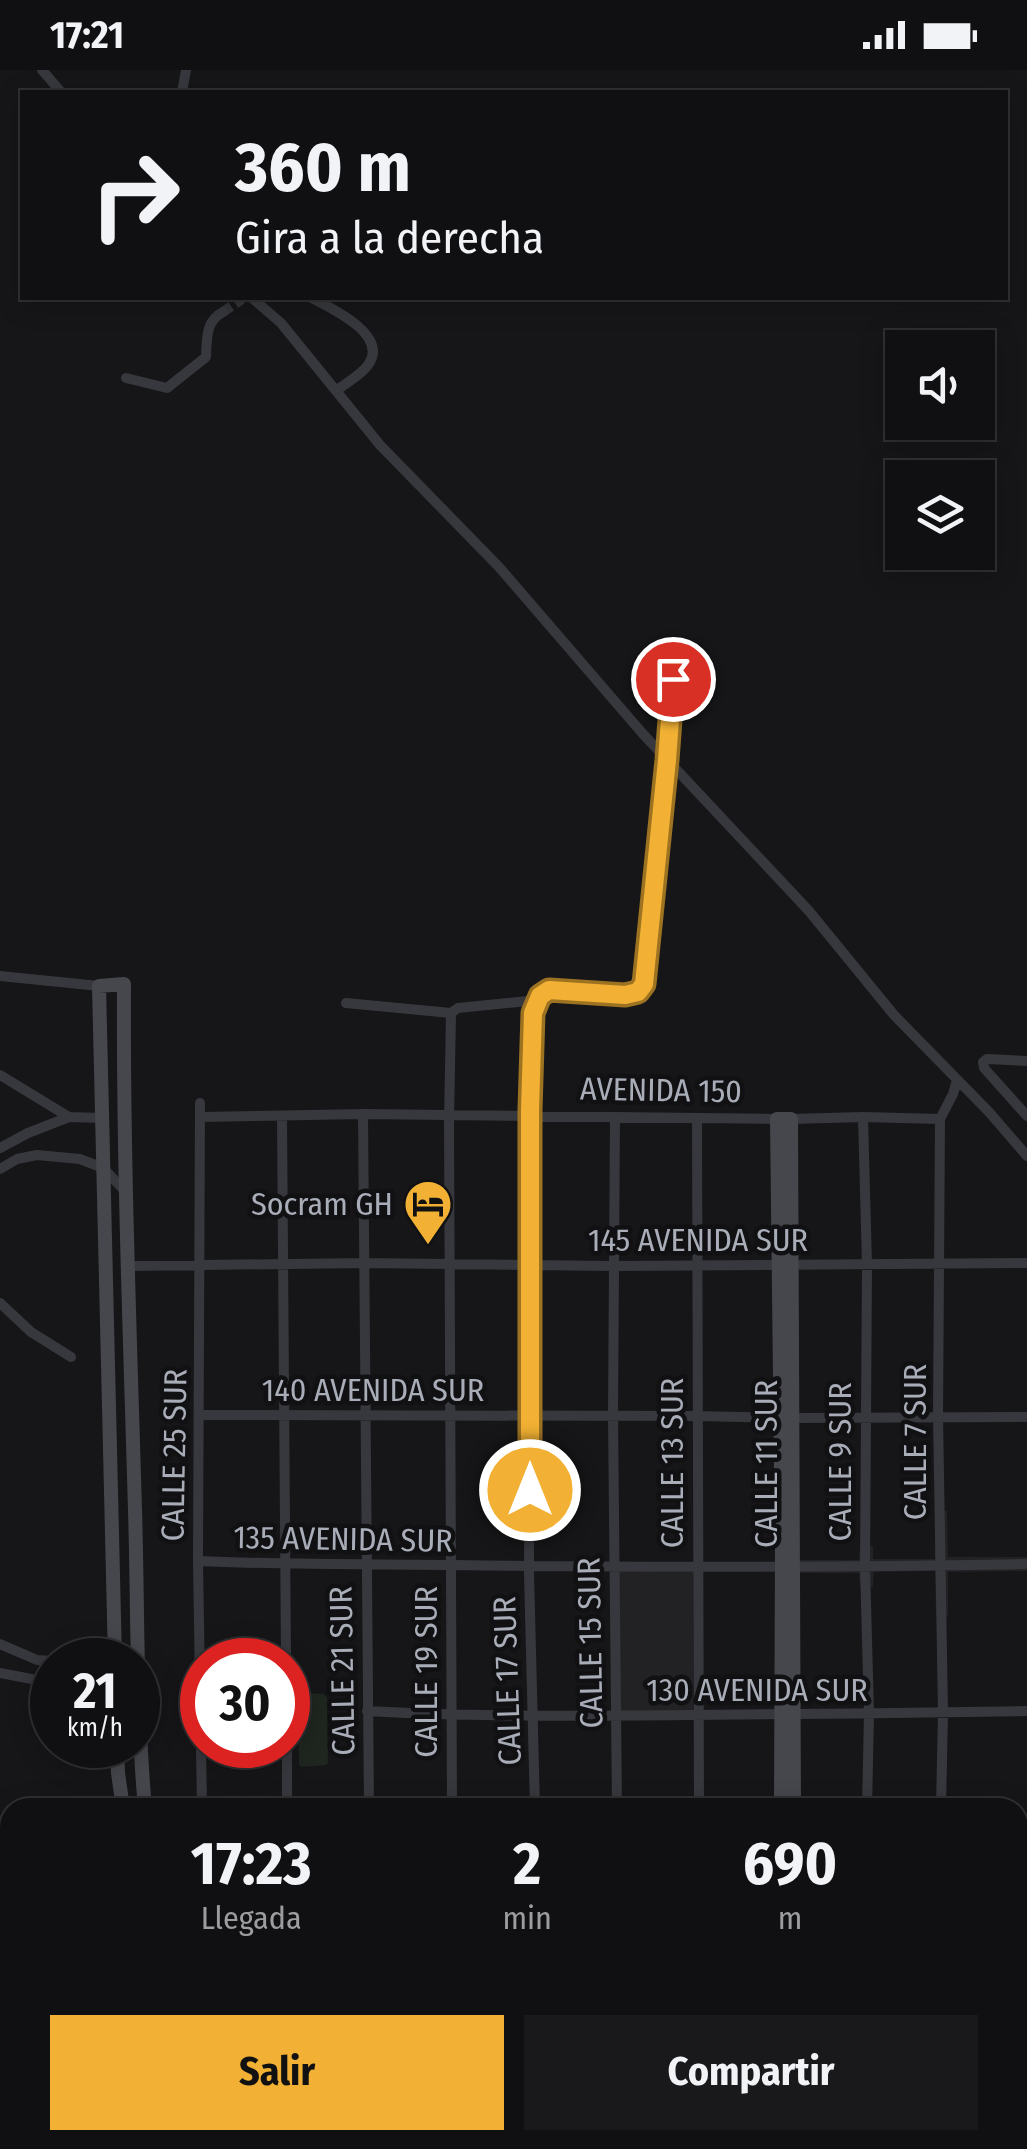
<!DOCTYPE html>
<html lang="es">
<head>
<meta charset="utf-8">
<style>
  :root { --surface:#101012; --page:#19191b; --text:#f1f3f6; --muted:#9c9d9f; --line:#303032; --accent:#f2b134 }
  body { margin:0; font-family:"Fira Sans Condensed",sans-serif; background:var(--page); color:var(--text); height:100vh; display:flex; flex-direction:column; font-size:38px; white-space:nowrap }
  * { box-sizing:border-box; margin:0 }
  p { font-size:32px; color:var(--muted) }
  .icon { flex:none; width:55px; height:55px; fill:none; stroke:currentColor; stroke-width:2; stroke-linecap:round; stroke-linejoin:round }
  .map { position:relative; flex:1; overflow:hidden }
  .details { position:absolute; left:0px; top:1728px; width:1028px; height:352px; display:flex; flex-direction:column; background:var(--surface); border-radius:30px 30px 0 0; box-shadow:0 5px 25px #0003,0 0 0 2px var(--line) }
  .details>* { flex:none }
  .hud { position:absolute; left:20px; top:20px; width:988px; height:210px; border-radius:0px; box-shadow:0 5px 25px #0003,0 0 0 2px var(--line); background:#101012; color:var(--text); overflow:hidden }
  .buttons { position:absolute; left:885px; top:260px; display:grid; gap:20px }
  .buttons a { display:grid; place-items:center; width:110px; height:110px; border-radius:0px; background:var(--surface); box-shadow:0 5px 25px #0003,0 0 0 2px var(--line); font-size:50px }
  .speed { position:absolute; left:30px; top:1568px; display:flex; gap:20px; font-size:50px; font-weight:700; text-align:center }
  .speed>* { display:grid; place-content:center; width:130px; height:130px; border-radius:50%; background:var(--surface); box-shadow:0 5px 25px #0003,0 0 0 2px var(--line); line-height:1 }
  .speed small { font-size:25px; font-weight:400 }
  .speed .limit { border:15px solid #d22; background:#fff; color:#111 }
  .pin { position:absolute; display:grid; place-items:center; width:85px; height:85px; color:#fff; margin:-42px; border:5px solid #fff; border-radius:50%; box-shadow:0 2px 10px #0007 }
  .me { position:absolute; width:110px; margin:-55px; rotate:0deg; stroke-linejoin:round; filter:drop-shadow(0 0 8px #0008) }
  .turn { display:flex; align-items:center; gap:35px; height:210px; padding:0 50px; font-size:45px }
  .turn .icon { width:130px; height:130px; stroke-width:2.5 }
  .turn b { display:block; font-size:70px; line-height:85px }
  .eta { display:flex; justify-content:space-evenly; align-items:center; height:170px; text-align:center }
  .eta b { font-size:60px; font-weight:700; line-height:70px }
  .action { display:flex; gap:20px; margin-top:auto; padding:20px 50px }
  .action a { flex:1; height:115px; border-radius:0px; background:var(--accent); color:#111; font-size:40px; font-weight:700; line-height:115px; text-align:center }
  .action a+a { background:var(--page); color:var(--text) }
  .status { display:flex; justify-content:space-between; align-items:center; height:70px; padding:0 50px; background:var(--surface); direction:ltr }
  .status svg { height:28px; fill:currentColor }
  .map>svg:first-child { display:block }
  .built { fill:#222225 }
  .green { fill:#1e261f }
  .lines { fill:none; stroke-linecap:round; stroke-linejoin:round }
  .street-tunnel { stroke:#333438; stroke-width:10; stroke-dasharray:10 5; stroke-linecap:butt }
  .street { stroke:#37383d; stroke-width:10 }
  .secondary { stroke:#45474d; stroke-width:14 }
  .primary { stroke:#53555c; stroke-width:15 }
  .route-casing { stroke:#9d7322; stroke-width:25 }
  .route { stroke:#f2b134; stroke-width:18 }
  .labels { text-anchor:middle; stroke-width:9; stroke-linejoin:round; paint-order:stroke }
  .street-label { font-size:32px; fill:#a8adb8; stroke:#111113 }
  .poi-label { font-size:32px; fill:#a8adb8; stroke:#111113; text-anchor:end }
</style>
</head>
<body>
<div class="status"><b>17:21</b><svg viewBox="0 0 49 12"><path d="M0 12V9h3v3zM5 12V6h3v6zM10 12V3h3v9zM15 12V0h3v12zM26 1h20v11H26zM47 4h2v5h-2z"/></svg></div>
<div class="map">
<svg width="1027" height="2079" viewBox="0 0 1027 2079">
  <rect width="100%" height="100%" fill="#161618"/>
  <path class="built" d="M935,1441H947L948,1487H1027V1501L948,1502V1546H936L935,1501L874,1502L873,1517H860L859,1503H800V1490H859L860,1476H873V1489H935Z
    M619,1501L693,1502V1641H619Z"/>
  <path class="green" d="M305,1623L324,1624L327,1628L328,1693L325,1695L301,1697L299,1694L298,1631Z"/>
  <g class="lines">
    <path class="street-tunnel" d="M223,242L242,229"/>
    <path class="street" d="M42,0L61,22
      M182,22L186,0
      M252,228L281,253L380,375L499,497L643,664L809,841L894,945L989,1042L1027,1086
      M312,228C331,238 390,265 368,295C361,305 346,313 336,321
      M126,308L167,318L206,287C207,270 205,251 223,242
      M0,906L99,916
      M346,933L451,943L458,938L538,930
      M451,943L449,1051L452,1738
      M1027,991L987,989L983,992L984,998L1027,1046
      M0,1005L69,1047
      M200,1033L198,1491L202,1738
      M363,1044L369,1738
      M200,1047L363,1044L777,1049
      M282,1047L286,1590
      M615,1047L613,1346L617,1738
      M863,1047L867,1195L865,1496L869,1644L867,1738
      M697,1048L699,1738
      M791,1049L863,1047L940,1049
      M0,1078L28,1063L69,1047L102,1048
      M0,1099L17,1089L37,1085L80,1089L103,1098L126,1122
      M128,1196L364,1193L614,1196L1027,1193
      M0,1233L31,1262L71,1287
      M199,1345L696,1346L793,1348L1027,1347
      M198,1491C284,1495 370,1494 456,1495C647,1498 837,1497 1027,1494
      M0,1574L37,1590L52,1591
      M0,1603L52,1613
      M367,1641C475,1647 582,1646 689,1645C802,1644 914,1643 1027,1641
      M287,1675V1738
      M535,1738L529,1504L530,1039L533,943L541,926L549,920L625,925L638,922L644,914L667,690L673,609
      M941,1738L943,1643L938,1346L940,1049L953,1024L957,1010
      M0,1803L1,1806
      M0,1880L7,1886L10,1894
      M1018,1942H1027
      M0,1960L10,1933
      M467,2070V2079
      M868,2070L869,2079
      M944,2070V2079
      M200,2079V2070
      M303,2079V2070
      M380,2079V2070
      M550,2079V2070
      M632,2079V2070"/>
    <path class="secondary" d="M115,1590L99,916L124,914C123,1090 130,1265 135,1440C138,1539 136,1639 145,1738
      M117,1675L118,1703L123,1738
      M781,1738L782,1482L777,1049H791L794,1738
      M0,1790L10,1789
      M1018,1794H1027
      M22,2079L25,2070
      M46,2079L49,2070
      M782,2079V2070
      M795,2079V2070"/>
    <path class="primary" d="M677,2070L691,2079
      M713,2070L728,2079"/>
  </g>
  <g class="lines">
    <g class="route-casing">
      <path id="route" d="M530,1420V1040L533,943L540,926L549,920L625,925L638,922L644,914L667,690L673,609"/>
    </g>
    <use href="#route" class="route"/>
  </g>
  <defs>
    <g id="hotel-pin" transform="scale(2.5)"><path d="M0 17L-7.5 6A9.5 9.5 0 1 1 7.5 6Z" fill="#f2b134" stroke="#111113"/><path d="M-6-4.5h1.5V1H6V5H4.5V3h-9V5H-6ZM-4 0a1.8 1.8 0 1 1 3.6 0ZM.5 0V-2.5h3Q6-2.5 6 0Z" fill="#111"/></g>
  </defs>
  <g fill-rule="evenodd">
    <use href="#hotel-pin" x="428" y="1134"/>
  </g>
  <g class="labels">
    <g class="street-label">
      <text transform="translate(661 1020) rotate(1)" y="11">AVENIDA 150</text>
      <text x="698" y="1181">145 AVENIDA SUR</text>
      <text x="373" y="1331">140 AVENIDA SUR</text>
      <text transform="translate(915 1372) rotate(-90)" y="11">CALLE 7 SUR</text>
      <text transform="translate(174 1385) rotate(-89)" y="11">CALLE 25 SUR</text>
      <text transform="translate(840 1392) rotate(-90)" y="11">CALLE 9 SUR</text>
      <text transform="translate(672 1393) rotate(-90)" y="11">CALLE 13 SUR</text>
      <text transform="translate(766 1394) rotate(-90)" y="11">CALLE 11 SUR</text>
      <text transform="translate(343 1469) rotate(1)" y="11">135 AVENIDA SUR</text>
      <text transform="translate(590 1573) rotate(-91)" y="11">CALLE 15 SUR</text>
      <text transform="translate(342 1601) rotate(-91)" y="11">CALLE 21 SUR</text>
      <text transform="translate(426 1602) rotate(-90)" y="11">CALLE 19 SUR</text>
      <text transform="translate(507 1611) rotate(-92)" y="11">CALLE 17 SUR</text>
      <text x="757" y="1631">130 AVENIDA SUR</text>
    </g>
    <g class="poi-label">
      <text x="393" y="1145">Socram GH</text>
    </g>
  </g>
</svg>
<div class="buttons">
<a><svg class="icon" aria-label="sound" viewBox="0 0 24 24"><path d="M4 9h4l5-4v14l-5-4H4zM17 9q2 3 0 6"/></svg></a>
<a><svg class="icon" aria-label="layers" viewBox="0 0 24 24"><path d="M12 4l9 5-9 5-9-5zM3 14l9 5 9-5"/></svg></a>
</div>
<div class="speed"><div>21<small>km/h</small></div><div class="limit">30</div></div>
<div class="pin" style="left:673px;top:609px;background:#d93025"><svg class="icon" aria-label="arrive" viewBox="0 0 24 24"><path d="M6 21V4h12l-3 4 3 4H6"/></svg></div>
<svg class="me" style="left:530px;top:1420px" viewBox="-20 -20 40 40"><circle r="17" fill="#f2b134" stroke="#fff" stroke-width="3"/><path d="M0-11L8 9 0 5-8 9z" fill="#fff"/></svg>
<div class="hud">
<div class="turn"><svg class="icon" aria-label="right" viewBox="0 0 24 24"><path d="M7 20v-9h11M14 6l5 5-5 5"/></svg><div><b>360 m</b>Gira a la derecha</div></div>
</div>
<section class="details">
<div class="eta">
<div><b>17:23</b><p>Llegada</p></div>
<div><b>2</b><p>min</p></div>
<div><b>690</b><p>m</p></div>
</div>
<div class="action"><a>Salir</a><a>Compartir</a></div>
</section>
</div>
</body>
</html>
